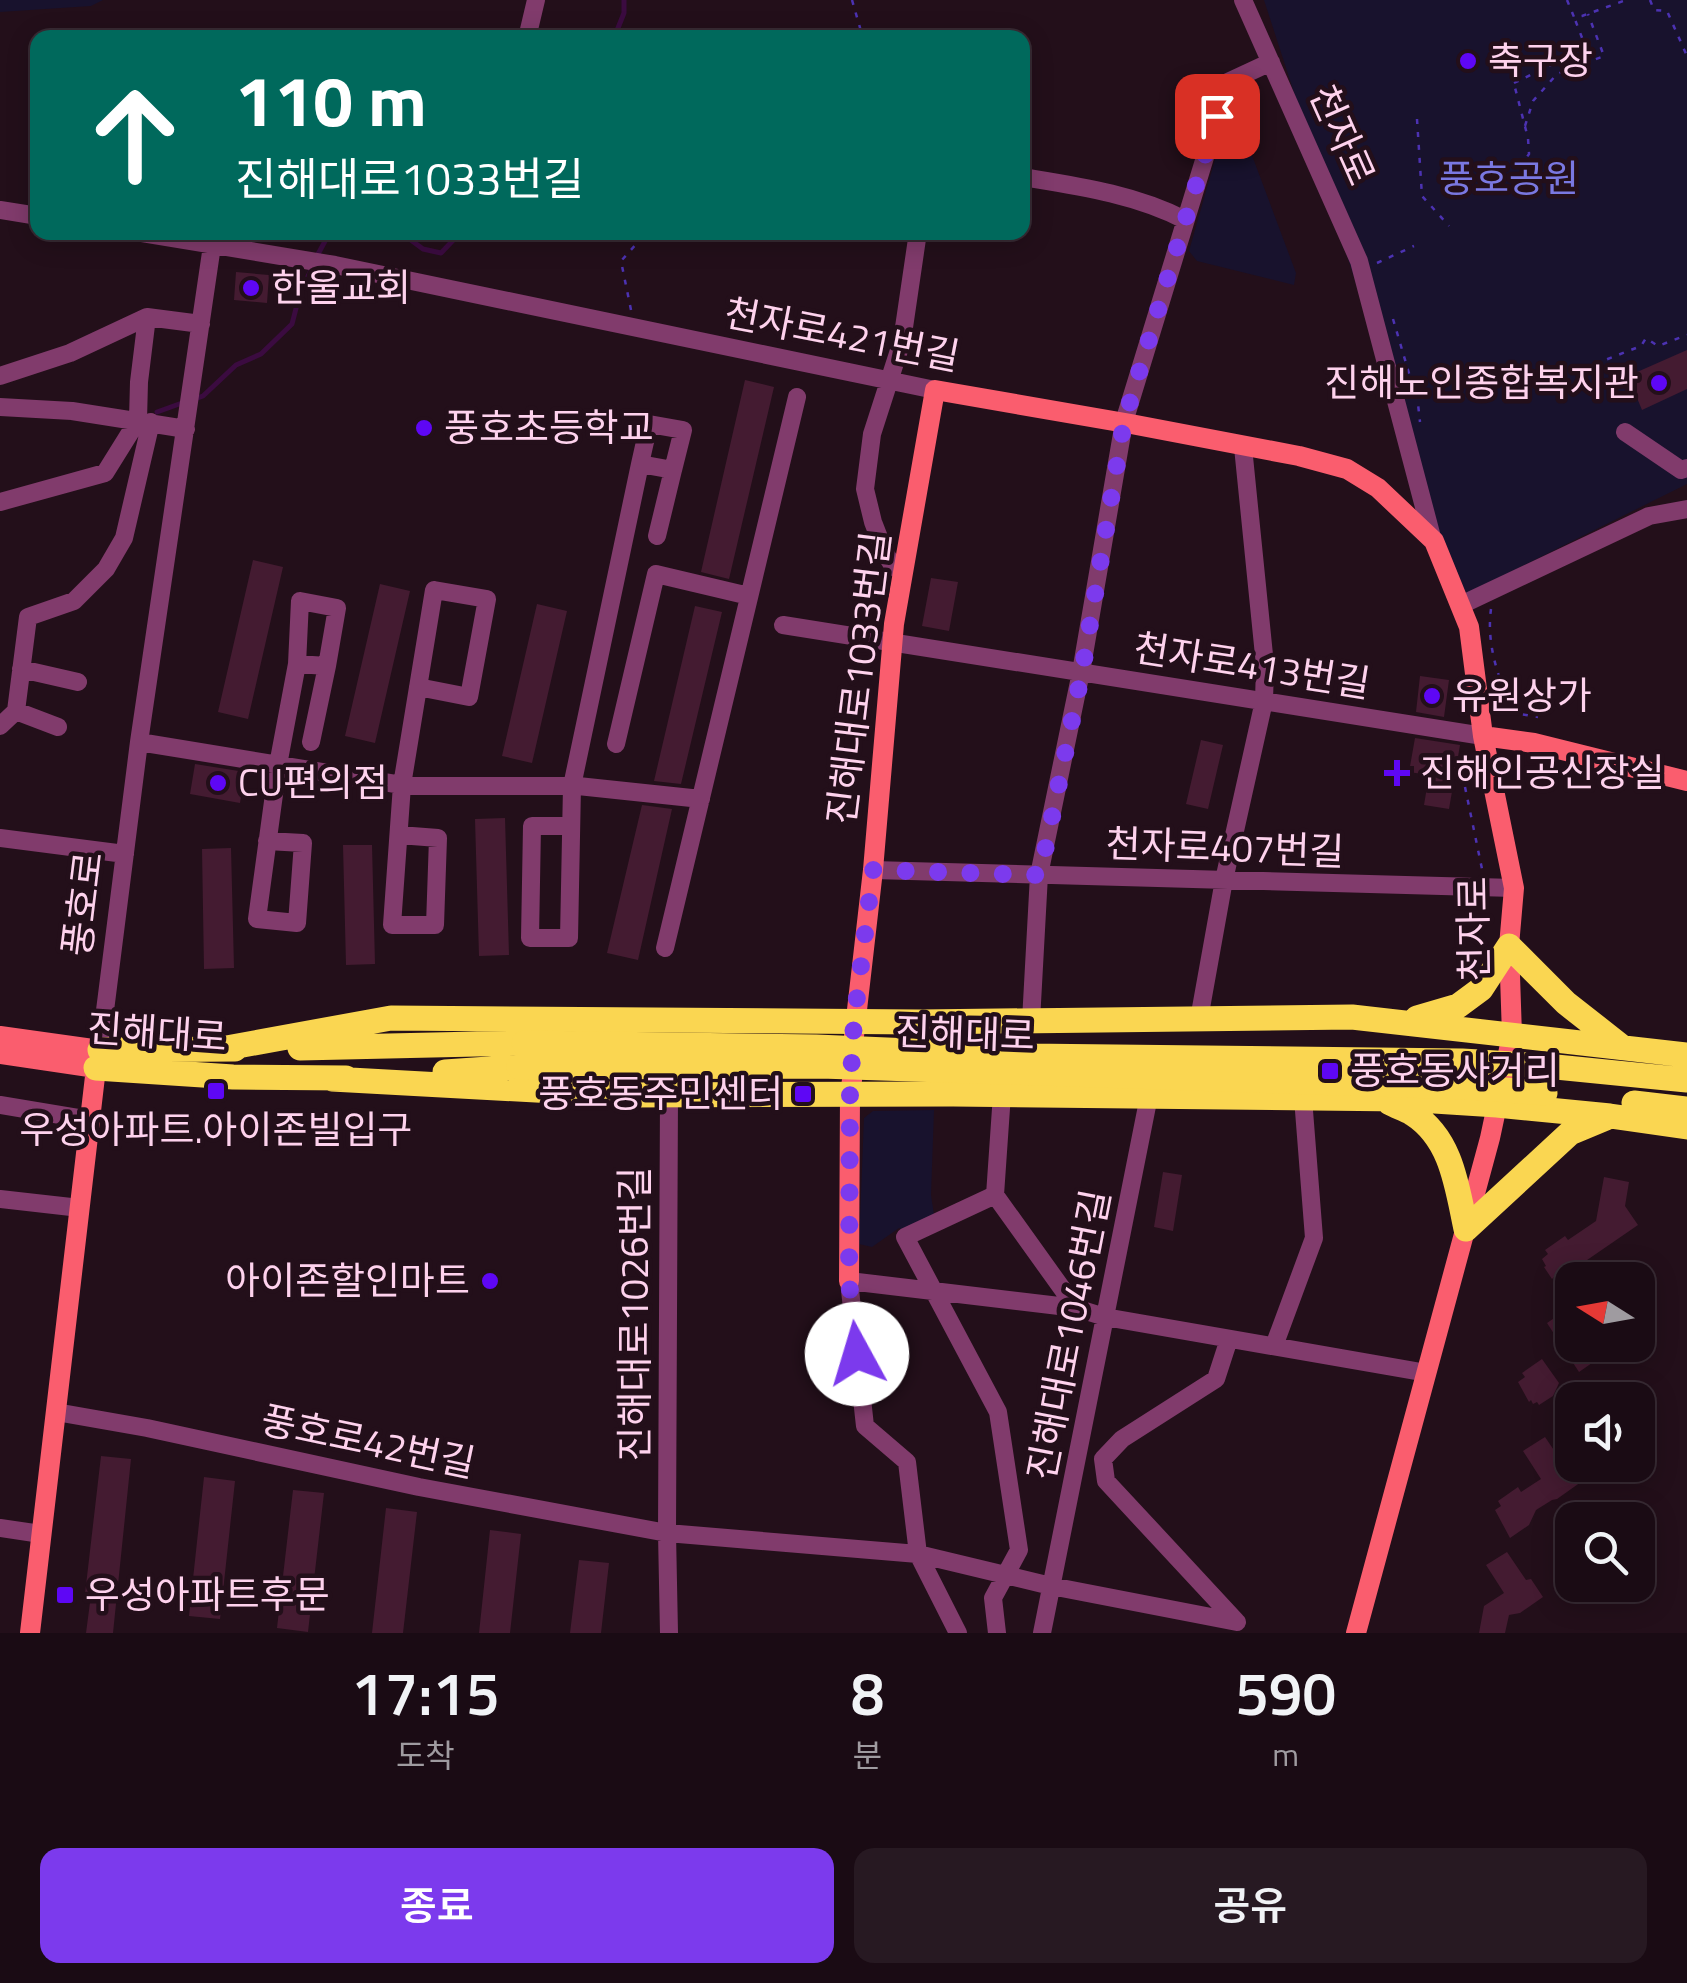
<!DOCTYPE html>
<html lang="ko">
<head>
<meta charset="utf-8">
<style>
  :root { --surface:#1a0b14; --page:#271922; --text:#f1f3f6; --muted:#9f9ba0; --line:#382b34; --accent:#7c3aed }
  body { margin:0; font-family:"Titillium Web","Noto Sans KR",sans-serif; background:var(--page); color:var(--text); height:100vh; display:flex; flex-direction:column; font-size:38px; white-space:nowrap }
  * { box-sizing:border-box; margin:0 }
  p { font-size:32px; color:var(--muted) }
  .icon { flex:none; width:55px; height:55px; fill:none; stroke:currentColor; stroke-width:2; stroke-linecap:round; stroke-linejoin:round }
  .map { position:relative; height:1633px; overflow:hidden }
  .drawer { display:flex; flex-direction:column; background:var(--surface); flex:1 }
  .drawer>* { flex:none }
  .banner { position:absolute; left:30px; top:30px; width:1000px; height:210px; border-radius:20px; box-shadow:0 5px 25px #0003,0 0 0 2px var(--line); background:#00695c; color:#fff; overflow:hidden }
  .needle { width:65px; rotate:281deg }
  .controls { position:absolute; left:1555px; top:1262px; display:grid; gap:20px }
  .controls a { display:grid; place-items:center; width:100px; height:100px; border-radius:20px; background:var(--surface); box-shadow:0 5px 25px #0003,0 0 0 2px var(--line); font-size:50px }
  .pin { position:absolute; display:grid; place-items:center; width:85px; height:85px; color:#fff; margin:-42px; border-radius:20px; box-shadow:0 5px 15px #0006 }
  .me { position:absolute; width:110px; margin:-55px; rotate:354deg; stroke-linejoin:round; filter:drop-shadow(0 0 8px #0008) }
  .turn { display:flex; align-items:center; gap:35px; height:210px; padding:0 40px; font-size:45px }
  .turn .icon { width:130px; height:130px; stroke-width:2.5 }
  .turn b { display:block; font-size:70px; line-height:85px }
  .eta { display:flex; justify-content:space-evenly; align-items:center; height:170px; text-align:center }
  .eta b { font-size:60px; font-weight:600; line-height:70px }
  .cta { display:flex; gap:20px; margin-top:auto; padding:20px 40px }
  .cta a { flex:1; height:115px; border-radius:20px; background:var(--accent); color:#fff; font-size:40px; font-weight:600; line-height:115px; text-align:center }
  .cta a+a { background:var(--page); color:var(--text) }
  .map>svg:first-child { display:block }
  .green { fill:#18122d }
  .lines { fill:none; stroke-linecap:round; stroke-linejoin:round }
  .stream { stroke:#3b0b40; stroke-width:5 }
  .building { fill:#441b31 }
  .path { stroke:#4c32b2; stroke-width:2.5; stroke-dasharray:5 8; stroke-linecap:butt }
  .minor { stroke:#813b6c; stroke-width:18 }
  .major { stroke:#fa5d6e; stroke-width:20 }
  .highway { stroke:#fad651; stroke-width:25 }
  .highway-bridge { stroke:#fad651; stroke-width:25 }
  .route { stroke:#7c3aed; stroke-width:18; stroke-dasharray:0 32.4 }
  .poi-dot { fill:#5e07f5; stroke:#230f1a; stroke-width:4 }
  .labels { text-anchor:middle; stroke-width:9; stroke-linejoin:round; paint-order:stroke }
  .poi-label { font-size:38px; fill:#fed2ed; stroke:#230f1a; text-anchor:start }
  .street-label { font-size:38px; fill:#fed2ed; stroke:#230f1a }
  .park-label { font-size:38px; fill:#7a78e1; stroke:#230f1a }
</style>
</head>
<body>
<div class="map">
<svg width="1687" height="1633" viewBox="0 0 1687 1633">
  <rect width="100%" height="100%" fill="#230f1a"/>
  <path class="green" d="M0,0H103L91,6L0,12Z
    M1264,0H1687V484L1458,598Z
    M1226,121L1241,126L1296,273L1294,285L1197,261L1189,251Z
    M934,1110L931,1195L934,1215L905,1231L899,1228L872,1247L859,1244L864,1118L873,1111Z"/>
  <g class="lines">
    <path class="stream" d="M614,38L624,13V0
      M400,232L423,249L441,253L461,232
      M317,256L330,232
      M192,400L203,396L236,365L261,354L292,324L300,293L313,266
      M157,412L182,403"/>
  </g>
  <path class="building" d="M236,272L269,275L267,303L234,300Z
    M1687,350V389L1642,410L1628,376Z
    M745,380L774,387L729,579L701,572Z
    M253,560L283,567L248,719L218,712Z
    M931,578L958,582L949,631L922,626Z
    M380,584L410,591L375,743L345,736Z
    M537,604L567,611L532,763L502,756Z
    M695,606L722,612L681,784L654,781Z
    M1420,676L1449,680L1444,717L1416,712Z
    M1415,738L1460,745L1449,809L1424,805L1429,775L1409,772Z
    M1201,740L1223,745L1208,809L1186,804Z
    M195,764L245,772L240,803L190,794Z
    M642,805L672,809L638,960L607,953Z
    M505,818L509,955L479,956L475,819Z
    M343,845H372L375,964L346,965Z
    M231,848L234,968L204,969L202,849Z
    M1163,1172L1182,1175L1173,1231L1154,1227Z
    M1604,1177L1629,1182L1625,1206L1638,1225L1574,1269L1576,1273L1563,1283L1560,1279L1557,1281L1554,1277L1552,1279L1544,1267L1546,1266L1542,1259L1548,1254L1545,1250L1565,1236L1568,1240L1596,1221Z
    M1572,1306V1345H1599L1605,1354L1579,1372L1547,1323Z
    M1542,1359L1559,1383L1553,1396L1539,1405L1537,1402L1533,1404L1531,1400L1529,1402L1518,1382L1525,1377L1522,1373Z
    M1545,1437L1564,1465L1569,1464L1581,1482L1557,1499L1552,1500L1536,1510L1529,1525L1510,1538L1495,1510L1501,1506L1498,1501L1518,1487L1521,1492L1541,1479L1523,1451Z
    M101,1456L131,1459L113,1633H86L91,1595L85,1594Z
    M204,1477L235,1481L220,1619L189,1616Z
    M293,1490L324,1493L308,1632L277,1628Z
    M386,1508L417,1512L403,1633H372Z
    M490,1530L521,1534L510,1633H479Z
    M1507,1552L1526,1580L1531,1579L1543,1597L1520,1613L1509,1615L1505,1633H1479L1484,1606L1504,1593L1486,1565Z
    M579,1560L609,1563L601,1633H570Z"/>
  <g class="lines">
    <path class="path" d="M852,0L863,38
      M1567,0L1574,17L1582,16L1626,0
      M1650,0L1654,10L1667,11L1687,56
      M1512,76L1528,138L1529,154L1522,164L1520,198
      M1514,83L1586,48L1574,17
      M1417,119L1422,196L1449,226
      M1525,126L1533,101L1557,74L1604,56L1588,14
      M1377,263L1414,246
      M631,310L621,261L647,232
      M1393,319L1418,404L1420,422
      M1595,364L1641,346L1646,338L1658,346L1687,335
      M1491,609C1486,645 1499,681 1514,713L1538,717
      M1516,783L1522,774L1531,767
      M1465,787L1482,869"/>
    <path class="minor" d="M1243,0L1359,261L1433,541
      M527,38L536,0
      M1022,177C1077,186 1135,194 1185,220
      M0,210L38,216
      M136,232L335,265L935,390
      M0,376L70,353L147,317L201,324
      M0,407L72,411L186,429
      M1625,432L1681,470L1687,468
      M0,502L105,473L138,420L139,382L147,317
      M657,536L673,470
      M903,573L893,566L885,553L873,522L865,489L872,434L902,341L918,232
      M1461,605L1649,516L1687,509
      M783,625L1483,736
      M21,669L78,682
      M16,711L58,727
      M0,726L16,711L28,617L74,601L106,569L124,538L151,422
      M139,742L408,786H578L701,799
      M311,742L327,666
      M616,744L656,574L749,596
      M571,826H532L530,938H569L572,786L640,464L649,424L683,430L673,470L640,464
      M399,835L438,838L435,925H392L402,785L434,590L487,599L469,697L418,687
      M0,838L125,854
      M267,841L303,843L297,923L257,919L278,765L297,664L300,601L337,608L327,666L297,664
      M873,870L1514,888
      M665,948L797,397
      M1199,1019L1224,880L1264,701L1265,665L1243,447
      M1031,1021L1039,875L1081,672L1124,422L1228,82L1271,62
      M100,1050L139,742L214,232
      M669,1095L667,1533L669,1633
      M0,1105L90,1120
      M995,1195L1076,1308
      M0,1199L80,1208
      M1229,1339L1216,1379L1122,1439L1103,1459L1106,1481L1236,1621
      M1274,1346L1314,1238L1303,1098
      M56,1412L147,1428L419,1487L667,1533L918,1554L1051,1586L1237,1622
      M0,1528L41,1534
      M958,1633L918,1554L907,1462L865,1426L849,1281L1076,1308L1105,1317L1427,1373
      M997,1633L993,1598L1019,1550L998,1412L905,1237L995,1195L1002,1094
      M1042,1633L1149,1096"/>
    <path class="major" d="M1483,736L1534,743L1687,781
      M0,1036L100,1050L96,1068L30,1633
      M854,1036L873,870L894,624L935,390L1131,424L1299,456L1347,469L1378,488L1434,541L1469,627L1483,736L1514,888L1509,946L1512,1035L1490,1138L1356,1633
      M0,1054L96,1068
      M849,1281L850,1094L852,1080"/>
    <path class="highway" d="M1417,1018L1458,1006L1481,989L1509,946L1566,1003L1622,1047
      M300,1048L524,1043
      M221,1049L391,1018L920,1022L1352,1017L1687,1055
      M100,1050L235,1049
      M1546,1066L1687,1080
      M96,1068L233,1077L346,1078
      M445,1072L519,1067
      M332,1079L627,1095L953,1094L1403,1099L1497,1105L1610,1116L1687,1127
      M1390,1103C1397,1107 1406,1109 1413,1114C1452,1139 1457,1187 1466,1229
      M1634,1103L1687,1109
      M1466,1229L1570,1133L1606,1118"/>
    <path class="highway-bridge" d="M524,1043L816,1047L1027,1056L1462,1061L1546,1066
      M519,1067L821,1066L1465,1087L1545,1093"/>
  </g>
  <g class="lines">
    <path class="route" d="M857,1354L849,1281L850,1094L854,1021L873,870L1040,875L1082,672L1124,422L1217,116"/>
  </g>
  <g class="poi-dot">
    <circle cx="1468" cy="61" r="10"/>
    <circle cx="251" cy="288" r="10"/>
    <circle cx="1659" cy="383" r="10"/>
    <circle cx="424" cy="428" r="10"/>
    <circle cx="1432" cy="696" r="10"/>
    <path d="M1392 758h10v10h10v10h-10v10h-10v-10h-10v-10h10z"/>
    <circle cx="218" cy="783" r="10"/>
    <rect x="1320" y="1061" width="20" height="20" rx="5"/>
    <rect x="206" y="1081" width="20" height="20" rx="5"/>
    <rect x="793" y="1084" width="20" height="20" rx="5"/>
    <circle cx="490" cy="1281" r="10"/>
    <rect x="55" y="1585" width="20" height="20" rx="5"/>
  </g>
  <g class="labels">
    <g class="poi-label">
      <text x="1488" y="74">축구장</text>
      <text x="271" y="301">한울교회</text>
      <text x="1639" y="396" text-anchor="end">진해노인종합복지관</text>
      <text x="444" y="441">풍호초등학교</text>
      <text x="1452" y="709">유원상가</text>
      <text x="1420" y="786">진해인공신장실</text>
      <text x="238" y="796">CU편의점</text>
      <text x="1350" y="1084">풍호동사거리</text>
      <text x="783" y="1107" text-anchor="end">풍호동주민센터</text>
      <text x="216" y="1143" text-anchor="middle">우성아파트.아이존빌입구</text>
      <text x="470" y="1294" text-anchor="end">아이존할인마트</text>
      <text x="85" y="1608">우성아파트후문</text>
    </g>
    <g class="street-label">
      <text transform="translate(1342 135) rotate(66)" y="13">천자로</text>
      <text transform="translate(842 335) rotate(11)" y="13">천자로421번길</text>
      <text transform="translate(1252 666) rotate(9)" y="13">천자로413번길</text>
      <text transform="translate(859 678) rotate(-83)" y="13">진해대로1033번길</text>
      <text transform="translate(1225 848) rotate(2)" y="13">천자로407번길</text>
      <text transform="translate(83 904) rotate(-83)" y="13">풍호로</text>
      <text transform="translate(1474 929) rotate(-91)" y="13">천자로</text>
      <text transform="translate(157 1033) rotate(4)" y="13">진해대로</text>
      <text transform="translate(965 1034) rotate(2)" y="13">진해대로</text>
      <text transform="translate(635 1314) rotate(-90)" y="13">진해대로1026번길</text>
      <text transform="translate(1069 1335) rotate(-79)" y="13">진해대로1046번길</text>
      <text transform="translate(368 1442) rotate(12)" y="13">풍호로42번길</text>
    </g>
    <g class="park-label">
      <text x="1509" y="192">풍호공원</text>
    </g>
  </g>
</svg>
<div class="controls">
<a><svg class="needle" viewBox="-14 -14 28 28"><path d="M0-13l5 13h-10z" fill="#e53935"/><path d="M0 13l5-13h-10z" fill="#9f9ba0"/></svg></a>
<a><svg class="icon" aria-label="sound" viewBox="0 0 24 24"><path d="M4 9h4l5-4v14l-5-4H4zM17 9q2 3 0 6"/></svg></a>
<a><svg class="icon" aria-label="search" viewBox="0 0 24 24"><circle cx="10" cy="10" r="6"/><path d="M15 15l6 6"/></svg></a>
</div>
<div class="pin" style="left:1217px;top:116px;background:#d93025"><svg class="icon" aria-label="arrive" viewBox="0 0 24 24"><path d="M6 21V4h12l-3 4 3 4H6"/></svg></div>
<svg class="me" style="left:857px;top:1354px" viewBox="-20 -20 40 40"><circle r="19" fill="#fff"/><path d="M0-13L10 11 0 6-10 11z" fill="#7c3aed"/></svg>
<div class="banner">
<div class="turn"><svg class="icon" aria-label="ahead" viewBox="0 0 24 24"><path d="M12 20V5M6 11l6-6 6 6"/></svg><div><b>110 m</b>진해대로1033번길</div></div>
</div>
</div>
<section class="drawer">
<div class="eta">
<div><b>17:15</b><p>도착</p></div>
<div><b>8</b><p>분</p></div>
<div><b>590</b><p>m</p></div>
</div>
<div class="cta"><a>종료</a><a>공유</a></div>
</section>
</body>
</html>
